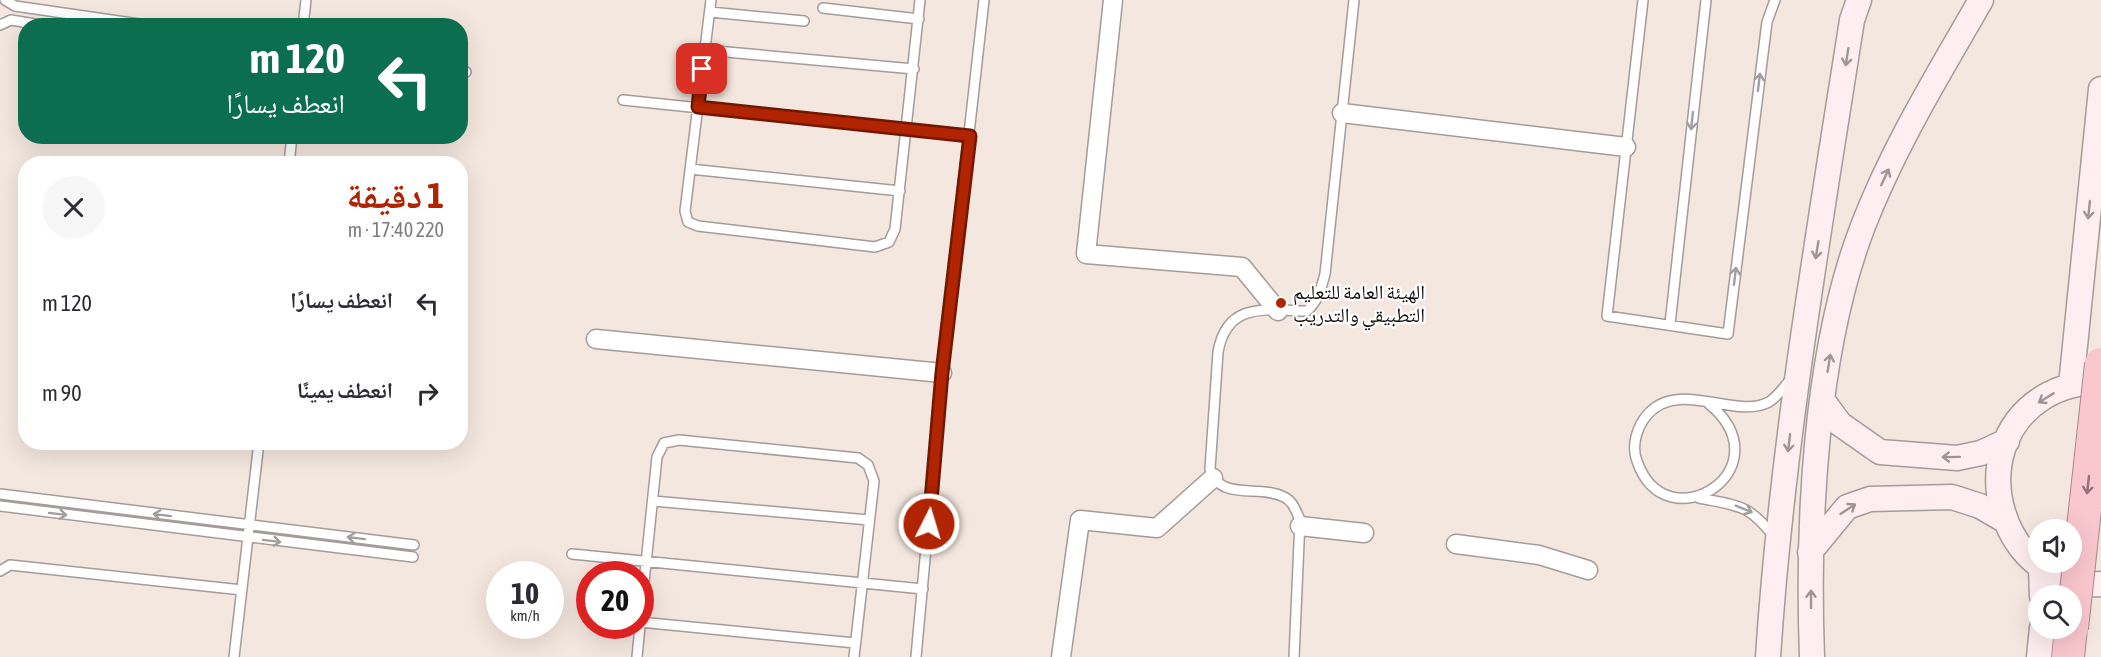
<!DOCTYPE html>
<html lang="ar">
<head>
<meta charset="utf-8">
<style>
  :root { --surface:#fff; --page:#f7f7f7; --text:#2b2b33; --muted:#7c7c81; --accent:#b02401 }
  body { margin:0; font-family:"Asap Condensed","Noto Naskh Arabic",sans-serif; background:var(--page); color:var(--text); direction:rtl; height:100vh; display:flex; flex-direction:column; font-size:22px; white-space:nowrap }
  * { box-sizing:border-box; margin:0 }
  p { font-size:20px; color:var(--muted) }
  .icon { flex:none; width:33px; height:33px; fill:none; stroke:currentColor; stroke-width:2; stroke-linecap:round; stroke-linejoin:round }
  .map { position:relative; flex:1; overflow:hidden; direction:ltr }
  .details { position:absolute; left:18px; top:156px; width:450px; height:294px; display:flex; flex-direction:column; background:var(--surface); border-radius:24px; box-shadow:0 6px 24px #0002; direction:rtl }
  .details>* { flex:none }
  .top-card { position:absolute; left:18px; top:18px; width:450px; height:126px; border-radius:24px; box-shadow:0 6px 24px #0002; direction:rtl; background:#0b6e4f; color:#fff; overflow:hidden }
  .fabs { position:absolute; left:2028px; top:519px; display:grid; gap:12px }
  .fabs a { display:grid; place-items:center; width:54px; height:54px; border-radius:50%; background:var(--surface); box-shadow:0 6px 24px #0002; font-size:30px }
  .speed { position:absolute; left:486px; top:561px; display:flex; gap:12px; font-size:30px; font-weight:700; text-align:center }
  .speed>* { display:grid; place-content:center; width:78px; height:78px; border-radius:50%; background:var(--surface); box-shadow:0 6px 24px #0002; line-height:1 }
  .speed small { font-size:15px; font-weight:400 }
  .speed .limit { border:9px solid #d22; background:#fff; color:#111 }
  .pin { position:absolute; display:grid; place-items:center; width:51px; height:51px; color:#fff; margin:-26px; border-radius:12px; box-shadow:0 3px 9px #0006 }
  .me { position:absolute; width:66px; margin:-33px; rotate:5deg; stroke-linejoin:round; filter:drop-shadow(0 0 4px #0008) }
  .turn { display:flex; align-items:center; gap:21px; height:126px; padding:0 24px; font-size:27px }
  .turn .icon { width:78px; height:78px; stroke-width:2.5 }
  .turn b { display:block; font-size:42px; line-height:51px }
  .round { display:grid; place-items:center; flex:none; width:63px; height:63px; border-radius:32px; background:var(--page) }
  .summary { display:flex; align-items:center; justify-content:space-between; height:102px; padding:0 24px }
  h1 { font-size:36px; font-weight:700; line-height:45px; color:var(--accent) }
  ul { padding:0; list-style:none }
  li { display:flex; align-items:center; gap:18px; height:90px; padding:0 24px }
  li div { flex:1 }
  li b { display:block; font-size:22px }
  li em { font-style:normal }
  .map>svg:first-child { display:block }
  .built { fill:#f4e7df; fill-rule:evenodd }
  .lines { fill:none; stroke-linecap:round; stroke-linejoin:round }
  .lane-casing { stroke:#a39c99; stroke-width:12 }
  .street-casing { stroke:#a39c99; stroke-width:21 }
  .secondary-casing { stroke:#a39c99; stroke-width:27 }
  .highway-casing { stroke:#a9868b; stroke-width:34 }
  .lane { stroke:#fff; stroke-width:9 }
  .street { stroke:#fff; stroke-width:18 }
  .secondary { stroke:#feeef1; stroke-width:24 }
  .highway { stroke:#fbc7cf; stroke-width:32 }
  .highway-bridge-casing { stroke:#a9868b; stroke-width:34; stroke-linecap:butt }
  .highway-bridge { stroke:#fbc7cf; stroke-width:32 }
  .oneway { stroke:#9f9496 }
  .oneway2 { stroke:#a09f9e }
  .oneway3 { stroke:#927478 }
  .route-casing { stroke:#721701; stroke-width:15 }
  .route { stroke:#b02401; stroke-width:10 }
  .poi-dot { fill:#b02401; stroke:#fff; stroke-width:2 }
  .labels { text-anchor:middle; stroke-width:4.5; stroke-linejoin:round; paint-order:stroke }
  .poi-label { font-size:20px; fill:#110e0d; stroke:#fff; text-anchor:start }
</style>
</head>
<body>
<div class="map">
<svg width="2101" height="657" viewBox="0 0 2101 657">
  <rect width="100%" height="100%" fill="#fdf6f2"/>
  <path class="built" d="M0,0H2101V657H0ZM26,26H460V136H26ZM26,164H460V442H26ZM2038,530H2072V562H2038ZM500,574H550V626H500ZM590,574H640V626H590ZM2038,596H2072V628H2038Z"/>
  <g class="lines">
    <g class="lane-casing">
      <path id="lane" d="M5,0L15,6L153,26
        M711,0L685,211L688,222L698,226L875,247L889,242L895,229L920,0
        M1643,0L1607,316L1728,334L1767,22L1775,0
        M823,8L919,19
        M710,12L804,21
        M0,25L11,20L47,26
        M303,26L306,0
        M705,50L914,69
        M460,71L466,72
        M623,100L970,136
        M289,164L292,136
        M690,169L900,191
        M1670,324L1706,0
        M1708,403C1788,468 1666,546 1637,461C1631,446 1637,427 1647,415C1678,378 1735,420 1769,402C1778,396 1784,387 1791,379
        M0,494L414,545
        M1699,498C1739,506 1749,504 1775,538
        M653,501L869,520
        M0,506L413,557
        M572,554L923,589
        M0,571L10,565L242,590
        M640,621L657,457L664,443L679,440L858,458L868,465L874,481L854,657
        M640,622L855,643
        M234,657L259,442
        M637,657L640,626
        M916,657L942,373L984,0
        M1294,657L1300,520C1296,511 1293,501 1284,497C1259,484 1220,502 1210,469L1218,352C1227,301 1267,310 1307,311C1318,301 1321,289 1325,274L1354,0"/>
    </g>
    <g class="street-casing">
      <path id="street" d="M1113,0L1086,254L1242,267L1278,311
        M1342,113L1626,147
        M596,339L942,373
        M1300,526L1364,533
        M1456,544L1539,555L1588,570
        M1061,657L1080,520L1157,528L1213,478"/>
    </g>
    <g class="secondary-casing">
      <path id="secondary" d="M2101,380C2081,383 2062,386 2044,397C1959,449 2001,590 2101,584
        M2071,385L2101,89
        M1823,401L1840,424L1880,452L1957,458L1981,453L2007,441
        M1810,552L1847,507L1870,499L1952,497L1980,506L2004,520
        M2041,567L2042,596
        M1768,657C1782,443 1819,232 1852,20L1859,0
        M1812,657C1807,524 1815,350 1863,226C1894,146 1939,73 1981,0
        M2039,657L2042,628"/>
    </g>
    <g class="highway-casing">
      <path id="highway" d="M2068,657L2071,628"/>
    </g>
    <use href="#lane" class="lane"/>
    <use href="#street" class="street"/>
    <use href="#secondary" class="secondary"/>
    <use href="#highway" class="highway"/>
    <g class="highway-bridge-casing">
      <path id="highway-bridge" d="M2072,628L2101,364"/>
    </g>
    <use href="#highway-bridge" class="highway-bridge"/>
  </g>
  <defs><path id="oneway-shaft" d="M-6 0H5M1.5-3L5.5 0L1.5 3" fill="none" stroke-width="1.6" stroke-linecap="round" stroke-linejoin="round" transform="scale(1.5)"/></defs>
  <g class="oneway">
    <use href="#oneway-shaft" transform="translate(1847 57) rotate(99)"/>
    <use href="#oneway-shaft" transform="translate(1885 177) rotate(-65)"/>
    <use href="#oneway-shaft" transform="translate(2089 210) rotate(96)"/>
    <use href="#oneway-shaft" transform="translate(1817 250) rotate(99)"/>
    <use href="#oneway-shaft" transform="translate(1829 363) rotate(-81)"/>
    <use href="#oneway-shaft" transform="translate(2046 398) rotate(148)"/>
    <use href="#oneway-shaft" transform="translate(1789 443) rotate(97)"/>
    <use href="#oneway-shaft" transform="translate(1951 457) rotate(179)"/>
    <use href="#oneway-shaft" transform="translate(1848 509) rotate(-33)"/>
    <use href="#oneway-shaft" transform="translate(1811 599) rotate(-90)"/>
  </g>
  <g class="oneway2">
    <use href="#oneway-shaft" transform="translate(1759 82) rotate(-83)"/>
    <use href="#oneway-shaft" transform="translate(1692 121) rotate(96)"/>
    <use href="#oneway-shaft" transform="translate(1735 276) rotate(-83)"/>
    <use href="#oneway-shaft" transform="translate(1744 509) rotate(22)"/>
    <use href="#oneway-shaft" transform="translate(58 514) rotate(7)"/>
    <use href="#oneway-shaft" transform="translate(162 515) rotate(-173)"/>
    <use href="#oneway-shaft" transform="translate(356 538) rotate(-173)"/>
    <use href="#oneway-shaft" transform="translate(272 541) rotate(7)"/>
  </g>
  <use class="oneway3" href="#oneway-shaft" transform="translate(2088 485) rotate(96)"/>
  <g class="lines">
    <g class="route-casing">
      <path id="route" d="M702,69L698,107L970,136L942,373L929,524"/>
    </g>
    <use href="#route" class="route"/>
  </g>
  <circle class="poi-dot" cx="1281" cy="303" r="6"/>
  <g class="labels">
    <g class="poi-label">
      <text x="1293" y="299">الهيئة العامة للتعليم<tspan x="1293" dy="23">التطبيقي والتدريب</tspan></text>
    </g>
  </g>
</svg>
<div class="fabs">
<a><svg class="icon" aria-label="sound" viewBox="0 0 24 24"><path d="M4 9h4l5-4v14l-5-4H4zM17 9q2 3 0 6"/></svg></a>
<a><svg class="icon" aria-label="search" viewBox="0 0 24 24"><circle cx="10" cy="10" r="6"/><path d="M15 15l6 6"/></svg></a>
</div>
<div class="speed"><div>10<small>km/h</small></div><div class="limit">20</div></div>
<div class="pin" style="left:702px;top:69px;background:#d93025"><svg class="icon" aria-label="arrive" viewBox="0 0 24 24"><path d="M6 21V4h12l-3 4 3 4H6"/></svg></div>
<svg class="me" style="left:929px;top:524px" viewBox="-20 -20 40 40"><circle r="17" fill="#b02401" stroke="#fff" stroke-width="3"/><path d="M0-11L8 9 0 5-8 9z" fill="#fff"/></svg>
<div class="top-card">
<div class="turn"><svg class="icon" aria-label="left" viewBox="0 0 24 24"><path d="M17 20v-9H6M10 6l-5 5 5 5"/></svg><div><b>120 m</b>انعطف يسارًا</div></div>
</div>
<section class="details">
<div class="summary"><div><h1>1 دقيقة</h1><p>220 m · 17:40</p></div><a class="round"><svg class="icon" aria-label="close" viewBox="0 0 24 24"><path d="M6 6l12 12M18 6L6 18"/></svg></a></div>
<ul>
<li><svg class="icon" aria-label="left" viewBox="0 0 24 24"><path d="M17 20v-9H6M10 6l-5 5 5 5"/></svg><div><b>انعطف يسارًا</b></div><em>120 m</em></li>
<li><svg class="icon" aria-label="right" viewBox="0 0 24 24"><path d="M7 20v-9h11M14 6l5 5-5 5"/></svg><div><b>انعطف يمينًا</b></div><em>90 m</em></li>
</ul>
</section>
</div>
</body>
</html>
